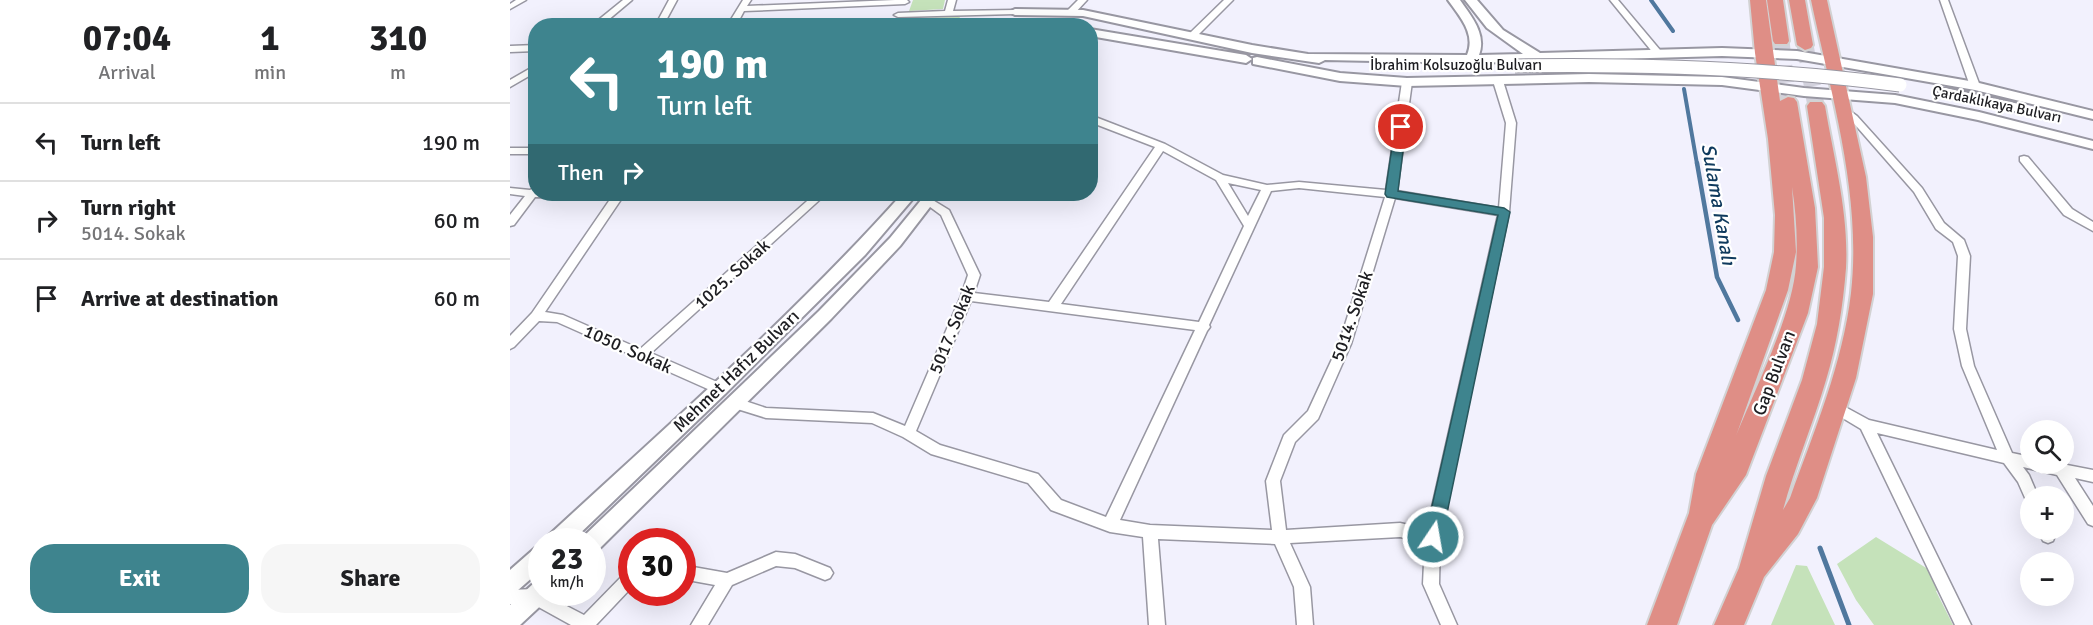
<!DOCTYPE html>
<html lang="en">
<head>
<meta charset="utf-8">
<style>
  :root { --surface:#fff; --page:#f6f6f6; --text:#202124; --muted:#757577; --line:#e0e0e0; --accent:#3e848e }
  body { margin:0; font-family:Signika,sans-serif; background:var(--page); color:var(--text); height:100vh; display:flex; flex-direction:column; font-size:22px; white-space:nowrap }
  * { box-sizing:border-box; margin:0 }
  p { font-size:20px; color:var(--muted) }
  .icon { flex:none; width:33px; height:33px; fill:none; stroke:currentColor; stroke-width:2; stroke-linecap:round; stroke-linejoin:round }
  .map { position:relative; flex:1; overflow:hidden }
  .details { display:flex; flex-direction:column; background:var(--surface); width:510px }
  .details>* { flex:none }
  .top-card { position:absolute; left:18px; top:18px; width:570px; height:183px; border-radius:24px; box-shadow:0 6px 24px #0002; background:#3e848e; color:#fff; overflow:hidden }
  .fabs { position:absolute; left:1510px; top:420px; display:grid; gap:12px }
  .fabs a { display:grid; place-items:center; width:54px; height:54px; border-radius:50%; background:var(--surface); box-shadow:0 6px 24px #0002; font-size:30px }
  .speed { position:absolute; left:18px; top:528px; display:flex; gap:12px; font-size:30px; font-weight:700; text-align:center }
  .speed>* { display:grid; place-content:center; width:78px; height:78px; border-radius:50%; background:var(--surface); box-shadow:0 6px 24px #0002; line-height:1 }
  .speed small { font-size:15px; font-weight:400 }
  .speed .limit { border:9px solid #d22; background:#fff; color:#111 }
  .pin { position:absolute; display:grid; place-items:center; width:51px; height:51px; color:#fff; margin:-26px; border:3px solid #fff; border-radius:50%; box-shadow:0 2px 6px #0007 }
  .me { position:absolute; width:66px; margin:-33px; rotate:12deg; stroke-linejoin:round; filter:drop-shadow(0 0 4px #0008) }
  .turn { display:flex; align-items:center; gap:21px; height:126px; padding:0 30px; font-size:27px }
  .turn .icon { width:78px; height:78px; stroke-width:2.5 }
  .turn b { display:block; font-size:42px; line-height:51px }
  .then { display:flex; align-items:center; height:57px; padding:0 30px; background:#0003; gap:12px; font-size:22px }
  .eta { display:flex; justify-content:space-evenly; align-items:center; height:102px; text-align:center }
  .eta b { font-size:36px; font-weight:800; line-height:42px }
  .cta { display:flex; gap:12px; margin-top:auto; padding:12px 30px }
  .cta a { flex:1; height:69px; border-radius:24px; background:var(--accent); color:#fff; font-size:24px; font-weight:800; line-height:69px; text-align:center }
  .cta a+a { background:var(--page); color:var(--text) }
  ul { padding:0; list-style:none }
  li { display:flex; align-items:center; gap:18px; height:78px; padding:0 30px; border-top:2px solid var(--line) }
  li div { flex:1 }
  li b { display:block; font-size:22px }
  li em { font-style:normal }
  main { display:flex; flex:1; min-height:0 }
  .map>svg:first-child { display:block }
  .green { fill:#c5e2ba }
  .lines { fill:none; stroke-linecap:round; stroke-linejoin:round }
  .stream-far2 { stroke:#50789e; stroke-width:4 }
  .stream-far1 { stroke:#50789e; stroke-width:4.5 }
  .stream { stroke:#50789e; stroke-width:5 }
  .highway-tunnel { stroke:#d2d1dc; stroke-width:17; stroke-dasharray:17 8; stroke-linecap:butt }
  .street-casing { stroke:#9897a2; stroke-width:3 }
  .secondary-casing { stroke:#9897a2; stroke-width:4 }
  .highway-casing { stroke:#d2d2d3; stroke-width:4 }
  .street { fill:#fff; fill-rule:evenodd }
  .secondary { fill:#fff; fill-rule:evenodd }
  .highway { fill:#df8e86; fill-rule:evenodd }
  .secondary-bridge-casing { stroke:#9897a2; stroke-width:15; stroke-linecap:butt }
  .secondary-bridge { stroke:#fff; stroke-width:13 }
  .route { fill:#3e848e; stroke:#28565c; stroke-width:1.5 }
  .labels { text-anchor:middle; stroke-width:4.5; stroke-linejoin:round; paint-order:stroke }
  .far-street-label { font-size:15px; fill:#1d1d21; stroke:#fff }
  .street-label { font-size:18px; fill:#1d1d21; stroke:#fff }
  .water-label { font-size:20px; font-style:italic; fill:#0f3a5d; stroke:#fff }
</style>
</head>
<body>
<main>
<section class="details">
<div class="eta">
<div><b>07:04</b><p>Arrival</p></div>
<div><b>1</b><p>min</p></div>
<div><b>310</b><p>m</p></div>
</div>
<ul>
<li><svg class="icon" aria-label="left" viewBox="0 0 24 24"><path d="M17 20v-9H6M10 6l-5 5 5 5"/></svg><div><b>Turn left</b></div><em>190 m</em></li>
<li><svg class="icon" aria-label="right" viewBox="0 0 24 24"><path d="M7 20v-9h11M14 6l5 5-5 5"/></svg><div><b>Turn right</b><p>5014. Sokak</p></div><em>60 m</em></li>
<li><svg class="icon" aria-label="arrive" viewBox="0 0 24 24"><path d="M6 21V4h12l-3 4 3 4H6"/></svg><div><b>Arrive at destination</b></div><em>60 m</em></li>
</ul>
<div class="cta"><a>Exit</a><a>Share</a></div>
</section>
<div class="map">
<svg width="1583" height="625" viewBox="0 0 1583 625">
  <rect width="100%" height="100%" fill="#f2f1fd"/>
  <path class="green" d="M403,0H435L433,9L399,11Z
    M450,17L446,25H399L402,18Z
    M1366,537L1426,574L1431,589L1426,591L1443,625H1364L1346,600L1327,564Z
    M1286,565L1297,566L1325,625H1261Z"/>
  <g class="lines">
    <path class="stream-far2" d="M1141,0L1163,31
      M1174,89L1187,164"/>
    <path class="stream-far1" d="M1187,163L1207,277L1228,320"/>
    <path class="stream" d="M1310,548L1339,625"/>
    <path class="highway-tunnel" d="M1271,41L1278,102
      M1295,45L1306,106"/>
    <g class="street-casing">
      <path id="street" d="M6,0H16L0,9V4Z
        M113,0H122L91,26H81Z
        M159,0H167L153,26H145Z
        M233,0H241L237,6L385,0H397L399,2L395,4L234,11L226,26H217Z
        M438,0H446L443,11L505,10L509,12L505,14L388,17L384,15L388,13L435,11Z
        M568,0H577L564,14H558V10Z
        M714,0H723L685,38H679V34Z
        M1100,0H1108L1150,50V54H1144Z
        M1430,0H1438L1470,86L1468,88L1465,89L1460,86Z
        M26,45V51L0,52V46Z
        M26,65V72L0,87V80Z
        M988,78L993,81L1006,123L999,212L930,537L929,584L947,625H931L913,584L915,542L890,537L780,543L800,587L803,625H787L784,587L765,544L648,539L655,625H639L633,537L600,532L541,510L518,483L421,454L393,437L362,423L256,418L221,407L219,403L221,399L226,398L256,408L363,413L395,426L451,296L458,275L431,215L412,201L413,199H421L439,210L470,275L464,293L539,302L645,147L580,122V115L655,144L713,175L757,185L789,182L876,190L892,82L897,79L902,82L887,191L989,208L996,123L983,81ZM653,151L706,180L734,226L689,322L551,304ZM718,183L751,190L738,216ZM789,188L875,197L829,344L798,411L774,435L756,481L762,530L640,525L610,520L697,331L700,327L699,325L761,191ZM885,198L988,215L917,529L890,523L776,530L770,481L785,442L808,419L841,344ZM461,301L685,330L596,517L551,500L528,474L430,445L406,431Z
        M1332,105L1347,116L1412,188L1434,223L1454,240L1460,256L1456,329L1464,366L1502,453L1521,457V464H1552L1583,470V482L1565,478L1583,506V526L1578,524L1547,475L1513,467L1519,475L1528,496H1521V502L1516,500L1508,482L1494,463L1367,433L1461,625H1445L1351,429L1321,411L1319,407L1321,403L1326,402L1359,420L1487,450L1452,366L1444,329L1448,256L1443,242L1426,229L1404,192L1341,120L1329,110L1327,108Z
        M0,148H26V154H0Z
        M1514,156L1518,157L1562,209L1583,222V231L1554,215L1510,161V157Z
        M25,187L26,194H130L129,196L112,198L35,312L53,315L130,349L305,194H316L141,353L214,385L215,389L214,393L209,394L47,322L29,321L4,347L0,349V336L22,313L101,198L25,197L4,225L0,226V215L15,196L0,194V188L20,190Z
        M1528,530H1542L1545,536L1543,541L1538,543L1533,541Z
        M266,552L285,554L320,568L323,573L320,578L315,580L285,568L266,566L222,585L198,625H181L205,585L172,579V565L217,573Z
        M122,569V587L86,625H61L23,604H0V590L24,589L74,615L117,571Z"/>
    </g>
    <g class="secondary-casing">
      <path id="secondary" d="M938,0H950C961,16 977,34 969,55L1013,54L977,28L955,0H967L993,30L1030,53L1212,48L1287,51L1465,82L1583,111V119L1465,90L1287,59L1212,56L961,63L815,60L809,63L742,53L573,16L505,15L499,12L505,9L573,10L742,45L798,54L957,55C966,34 950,17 938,0Z
        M580,29L736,55L742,59L736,63L580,36Z
        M747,57L830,73L897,78L1079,74L1212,77L1294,88L1385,95L1469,112L1583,141V149L1468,120L1385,103L1294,96L1212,85L1079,82L897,86L830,81L743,64V58Z
        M1435,88L1509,104L1515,108L1509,112L1431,95L1429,92Z
        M392,194H407L355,255L215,394L61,542H36L39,535C159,424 283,316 392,194Z
        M416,194H430L390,246L321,319L89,549L82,551V542H72L75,535L309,311L380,238Z
        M32,546V569L7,591L0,594V570L25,548Z
        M32,580V592H42L40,597L10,625H0V605L24,583Z"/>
    </g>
    <g class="highway-casing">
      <path id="highway" d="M1240,0H1256L1270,101L1278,97L1284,98L1287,102L1305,208L1308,267L1298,313L1236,475L1202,525L1167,625H1137L1179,513L1186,474L1256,290L1264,252L1265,215L1258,139L1245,53ZM1282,187C1286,212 1288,240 1286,265C1283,314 1245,389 1226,436L1278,290L1286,252Z
        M1257,0H1273L1279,41L1277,44H1265L1263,41Z
        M1279,0H1295L1303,45L1301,48L1295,50L1287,45Z
        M1301,0H1317L1356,177L1363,237V294L1346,378L1307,498L1288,534L1254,577L1234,625H1204L1229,568L1256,476L1292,380L1307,324L1314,267V218L1297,106L1300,102H1312L1315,106C1324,159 1339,214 1336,268C1333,306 1327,344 1316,380C1303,424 1285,466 1273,510L1280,498C1304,432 1333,363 1341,293C1352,195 1321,94 1301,0Z"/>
    </g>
    <use href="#street" class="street"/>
    <use href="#secondary" class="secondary"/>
    <use href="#highway" class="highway"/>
    <g class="secondary-bridge-casing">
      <path id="secondary-bridge" d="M1005,66C1134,64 1262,68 1390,85"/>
    </g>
    <use href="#secondary-bridge" class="secondary-bridge"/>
  </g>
  <path class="route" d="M891,124L896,127L888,191L994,208L1000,212L932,537L929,542L923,545L917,542L915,537L988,215L877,197L875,194L885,127Z"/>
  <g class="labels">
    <g class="far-street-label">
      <text x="946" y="70">İbrahim Kolsuzoğlu Bulvarı</text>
      <text transform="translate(1487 104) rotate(12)" y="5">Çardaklıkaya Bulvarı</text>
    </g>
    <g class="street-label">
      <text transform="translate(222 274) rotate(-42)" y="6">1025. Sokak</text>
      <text transform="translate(842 316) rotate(-71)" y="6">5014. Sokak</text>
      <text transform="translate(442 329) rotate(-68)" y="6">5017. Sokak</text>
      <text transform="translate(118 349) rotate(24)" y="6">1050. Sokak</text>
      <text transform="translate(226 371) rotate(-44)" y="6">Mehmet Hafız Bulvarı</text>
      <text transform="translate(1264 373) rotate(-69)" y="6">Gap Bulvarı</text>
    </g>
    <g class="water-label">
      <text transform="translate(1209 204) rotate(80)" y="7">Sulama Kanalı</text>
    </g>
  </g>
</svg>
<div class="fabs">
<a><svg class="icon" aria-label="search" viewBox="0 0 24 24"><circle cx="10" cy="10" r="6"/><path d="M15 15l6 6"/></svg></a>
<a>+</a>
<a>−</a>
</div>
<div class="speed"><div>23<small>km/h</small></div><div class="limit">30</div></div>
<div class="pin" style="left:891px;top:127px;background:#d93025"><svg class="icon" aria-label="arrive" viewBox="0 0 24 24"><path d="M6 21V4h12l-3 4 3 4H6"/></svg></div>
<svg class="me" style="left:923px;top:537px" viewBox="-20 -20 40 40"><circle r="17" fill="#3e848e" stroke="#fff" stroke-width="3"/><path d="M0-11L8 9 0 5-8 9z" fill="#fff"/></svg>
<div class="top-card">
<div class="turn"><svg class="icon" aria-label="left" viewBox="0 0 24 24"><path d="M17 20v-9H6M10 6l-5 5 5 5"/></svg><div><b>190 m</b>Turn left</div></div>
<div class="then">Then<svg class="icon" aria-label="right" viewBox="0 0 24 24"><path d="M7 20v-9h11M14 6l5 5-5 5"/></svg></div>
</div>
</div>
</main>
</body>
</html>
